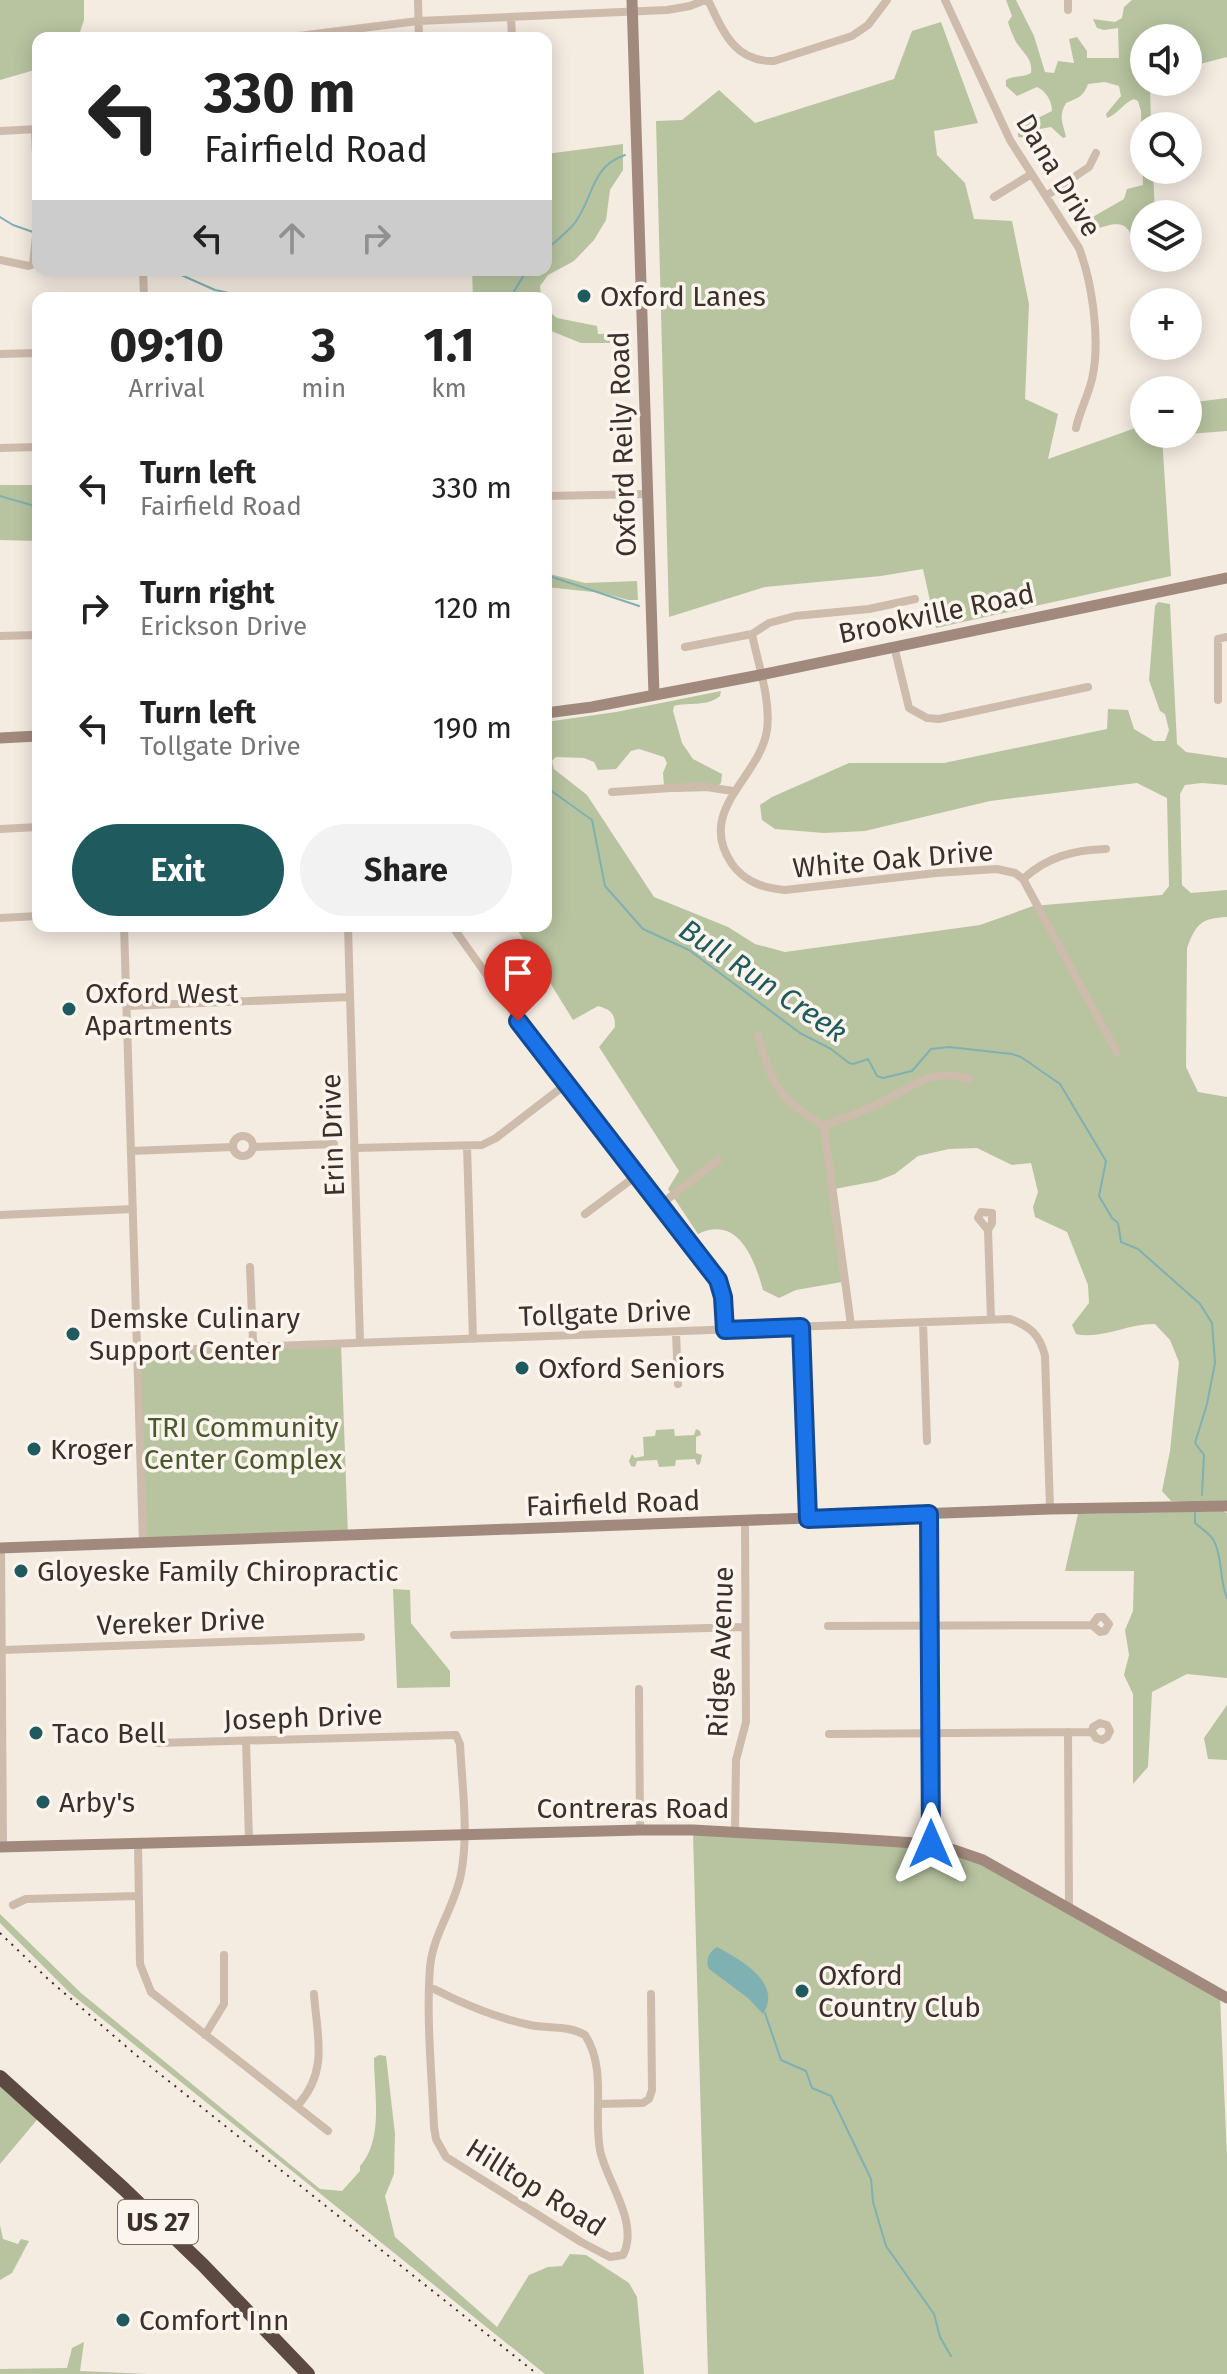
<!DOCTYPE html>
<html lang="en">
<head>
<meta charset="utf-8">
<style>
  :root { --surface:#fff; --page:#f2f2f2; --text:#222; --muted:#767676; --accent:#1f5a5e }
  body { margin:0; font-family:"Fira Sans",sans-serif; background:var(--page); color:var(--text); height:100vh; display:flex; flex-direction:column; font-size:30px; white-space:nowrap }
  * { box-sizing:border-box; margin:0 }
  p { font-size:26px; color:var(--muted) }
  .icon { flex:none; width:44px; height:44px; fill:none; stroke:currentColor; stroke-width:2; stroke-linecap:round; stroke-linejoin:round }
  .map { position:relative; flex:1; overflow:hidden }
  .drawer { position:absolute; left:32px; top:292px; width:520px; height:640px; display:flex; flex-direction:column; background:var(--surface); border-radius:16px; box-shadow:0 4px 20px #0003 }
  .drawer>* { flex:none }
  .guide { position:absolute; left:32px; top:32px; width:520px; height:244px; border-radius:16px; box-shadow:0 4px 20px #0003; background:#fff; color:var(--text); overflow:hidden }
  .tools { position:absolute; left:1130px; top:24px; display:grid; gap:16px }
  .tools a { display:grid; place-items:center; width:72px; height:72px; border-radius:50%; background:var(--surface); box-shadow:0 4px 20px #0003; font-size:40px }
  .pin { position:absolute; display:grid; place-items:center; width:68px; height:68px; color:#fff; margin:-82px -34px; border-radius:50% 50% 50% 0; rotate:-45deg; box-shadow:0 0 8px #0007 }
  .pin .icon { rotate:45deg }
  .me { position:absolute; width:88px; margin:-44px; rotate:0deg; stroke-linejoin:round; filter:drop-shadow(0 0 6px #0008) }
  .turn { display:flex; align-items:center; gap:28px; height:168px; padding:0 40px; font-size:36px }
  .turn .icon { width:104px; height:104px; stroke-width:2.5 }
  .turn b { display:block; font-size:56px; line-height:68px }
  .lanes { display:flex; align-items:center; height:76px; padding:0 40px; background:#0003; justify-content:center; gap:40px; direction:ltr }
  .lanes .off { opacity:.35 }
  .eta { display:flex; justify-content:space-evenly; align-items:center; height:136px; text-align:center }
  .eta b { font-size:48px; font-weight:700; line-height:56px }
  .action { display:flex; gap:16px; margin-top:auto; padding:16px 40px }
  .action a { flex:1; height:92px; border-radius:48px; background:var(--accent); color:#fff; font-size:32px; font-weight:700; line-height:92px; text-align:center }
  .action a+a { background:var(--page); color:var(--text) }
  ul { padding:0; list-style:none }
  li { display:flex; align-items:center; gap:24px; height:120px; padding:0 40px }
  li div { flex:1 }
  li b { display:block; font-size:30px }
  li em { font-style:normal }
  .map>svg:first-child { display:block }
  .green { fill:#b8c4a0 }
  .water { fill:#7fb0b2 }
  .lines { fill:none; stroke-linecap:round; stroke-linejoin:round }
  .stream { stroke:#7fb0b2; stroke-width:2 }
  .street { stroke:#cdbbac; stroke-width:8 }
  .secondary { stroke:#a18a7d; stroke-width:11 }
  .highway { stroke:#5c4a42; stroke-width:14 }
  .rail { stroke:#3b302b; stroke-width:2; stroke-dasharray:2 6; stroke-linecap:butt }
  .route-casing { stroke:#114b97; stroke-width:20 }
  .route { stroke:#1a73e8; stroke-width:14 }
  .poi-dot { fill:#1f5a5e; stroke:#fbf5ee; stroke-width:3 }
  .labels { text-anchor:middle; stroke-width:7; stroke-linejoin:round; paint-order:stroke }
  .shield { fill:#fbf5ee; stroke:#756b66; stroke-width:2 }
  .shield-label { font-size:26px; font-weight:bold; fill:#3b302b }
  .street-label { font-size:28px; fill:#3b302b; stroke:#fbf5ee }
  .poi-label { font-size:28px; fill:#3b302b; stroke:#fbf5ee; text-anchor:start }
  .park-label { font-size:28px; fill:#4a5a2e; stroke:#fbf5ee }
  .water-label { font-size:30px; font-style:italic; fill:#1f5a5e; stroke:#fbf5ee }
</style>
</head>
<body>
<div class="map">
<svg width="1227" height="2374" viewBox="0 0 1227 2374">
  <rect width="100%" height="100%" fill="#f4ebe1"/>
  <path class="green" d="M0,0H84V20L78,38H38V69L0,80Z
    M1006,0H1016L1034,36L1045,72L1054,73L1058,61L1074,63L1069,39L1077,37L1087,51V58H1119L1118,28L1104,30L1097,28L1093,19L1115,22L1122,18L1124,7L1132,0H1227V57L1188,67V38H1144V82H1152L1150,87L1151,126H1144V170H1153L1155,214H1144V251L1136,253C1130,224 1125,218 1094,230L1090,227L1091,218L1124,199L1127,189L1143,185L1141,111L1138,101L1134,99C1123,103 1117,115 1107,118L1106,114L1121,96L1119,86L1105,82L1088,84C1084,96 1078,98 1066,103C1058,117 1063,123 1066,137L1063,138L1051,127L1040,129L1026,138L1018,137V128L1052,111C1052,101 1046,91 1037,87L1017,96L1006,86V80C1014,75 1023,78 1031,73C1033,59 1024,54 1016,42C1013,36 1010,29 1008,22L1012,16Z
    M941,22L978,123L934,131L937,155L965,183L974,219L1012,221L1029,304L1025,399L1058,414L1048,459L1144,425V434H1184L1162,436L1171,576L936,628L923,569L881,576L765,587L669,617L656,121L682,120L719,90L755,123L894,79L912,31Z
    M623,144V170L610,190L606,220L594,240L574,261L548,275L540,286L541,298H473L472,270H546V154Z
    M546,309L557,318L597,326L598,334L630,333V343H581L546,329Z
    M1227,398V431L1188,434V403Z
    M0,485H38V541L0,540Z
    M546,573L585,583L637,581L638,600H628L603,593L546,587Z
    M1158,602L1170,604L1177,744L1186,752L1227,758V785L1202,783L1185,785L1180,794L1182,885L1191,893L1227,890V917C1201,918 1196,924 1187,948L1186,1067L1198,1092L1227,1097V1503L1171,1501L1162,1491L1170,1451L1179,1362L1170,1340L1155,1324C1129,1323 1101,1340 1076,1334L1072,1325L1089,1303L1088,1285L1067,1232L1035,1217L1033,1207L1038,1192L1031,1163L1012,1165L977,1148L949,1149L918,1156L895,1174L877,1181L829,1190L842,1282L796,1290L779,1298L763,1290C754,1258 738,1215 698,1234L668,1189L679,1171L599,1047L615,1027C615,1013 611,1010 598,1006L573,1020L515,926H546V722L616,712L721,691L720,696C706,707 690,702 674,706L673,711L682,743L693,759L722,774L721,783L713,791L672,792L664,786L663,773L667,763L664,757L639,749L631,751L616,769L598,770L594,762L584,758L556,757L552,761L554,769L587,795L654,897L728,927L755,944L785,952L980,925L1033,906L1162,895L1169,886L1167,798L1137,783L990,801L865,831L824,833L775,829L762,820L760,805L772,797L849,763H944L1107,729L1108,709L1128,710L1134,729L1154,741H1165L1169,730L1165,714L1160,711L1149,680L1155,606Z
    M341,1344L348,1536L143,1543L137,1351Z
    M674,1429L675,1436L694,1435L696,1429L700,1431L701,1435L696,1437V1453L702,1455L700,1464L697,1465L695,1459L676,1460L675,1466L659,1467L657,1460L637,1461L635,1467L631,1466L629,1461L632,1454L635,1458L644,1456L643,1437L655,1436L656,1430Z
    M1223,1511L1227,1513V1678L1187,1674L1152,1692L1148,1767L1133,1784V1694L1124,1675L1129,1655L1125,1630L1133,1611L1134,1571H1065L1078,1514Z
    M393,1589L410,1590L411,1623L450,1671V1687L397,1688Z
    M1227,1705V1760L1208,1759L1204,1738Z
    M693,1833L922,1847L978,1862L1220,1996L1227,2157V2374H708Z
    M0,1914L81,1993L320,2189L342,2191L360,2171V2166C384,2139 374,2093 374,2058L379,2055L386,2056L395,2134L394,2174L385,2196L395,2237L497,2327L529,2275L548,2267L562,2266L570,2254L586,2255L629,2283L637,2297L644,2374H545L70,1993L0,1923Z
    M0,2077L41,2115L0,2164Z
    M0,2225L3,2239L18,2244L21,2239L29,2241L12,2273L0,2280Z
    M84,2342L80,2371L149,2374H0V2369L67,2368L72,2348Z"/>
  <path class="water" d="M717,1947C741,1960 783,1983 763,2014L748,1998L709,1969C705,1960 709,1952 717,1947Z"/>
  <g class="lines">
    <path class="stream" d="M0,217L13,225L33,232
      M546,250C555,242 566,233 574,224C594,198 590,167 625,155
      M170,270L215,290L252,298
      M510,298L527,270
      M0,496L38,507
      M546,575L639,606
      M546,787L592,820L605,886L643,929L689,950L800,1033L831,1049L849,1063L853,1064L868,1059L877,1076L883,1078L912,1071L931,1049L949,1047L1012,1054L1021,1057L1060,1084L1106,1161L1099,1196L1112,1218L1118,1223L1121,1242L1138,1249L1200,1304L1212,1323L1215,1363L1207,1404L1195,1443L1204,1455L1202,1495
      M1195,1513V1523C1200,1528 1211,1534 1214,1541C1223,1558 1219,1580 1227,1598
      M765,2013L781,2060L806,2071L812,2088L831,2096L871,2179L873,2202L886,2246L934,2314L940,2337L951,2356"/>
    <path class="street" d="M418,0L419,38
      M708,0C723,31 734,62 774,61L852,36L868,25L887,0
      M945,0L1010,140L1079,248C1092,282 1100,337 1093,374C1090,393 1080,409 1076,428
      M1068,0V10
      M511,17L512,38
      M283,38L418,21L667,10L690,6L705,0
      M35,129L38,209
      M0,131L38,129
      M1046,196L1089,167L1096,153
      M994,197L1030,175
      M0,260L29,266L33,264L38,218
      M143,270L144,298
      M0,354L38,353
      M0,448L38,447
      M546,496L648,494
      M752,634C758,664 771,700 767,730C760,778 695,810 732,864C745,882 763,888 785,890L936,873L997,869L1015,873L1023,879L1117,1053
      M0,636L38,635
      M894,646L909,708L927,718L939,719L1088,687
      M685,647L752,634L769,623L795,616L869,609L915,599
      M1218,700V639L1227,637
      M612,792L700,786L733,791
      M0,829L38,827
      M1023,879C1047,857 1073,850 1106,849
      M0,918L38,916
      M124,926L143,1543
      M348,926L360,1342
      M452,926L565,1085L718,1280L723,1297L725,1330
      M127,1006L350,997
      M758,1036C775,1089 775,1095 824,1126L851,1325
      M824,1126C841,1119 859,1113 876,1105C910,1089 929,1066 969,1079
      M233 1146a10 10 0 1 1 20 0a10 10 0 1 1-20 0Z
      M467,1146L473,1339
      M253,1147L334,1144
      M354,1148L482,1145L496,1138L565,1085
      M131,1151L233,1147
      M660,1205L718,1160
      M585,1214L636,1176
      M0,1215L133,1209
      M988,1230L978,1218L981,1212L992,1213V1223L988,1230L991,1319
      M250,1267L253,1341L256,1347
      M923,1322L927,1441
      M801,1327L808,1519
      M676,1332L678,1384
      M137,1351L1010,1319C1030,1326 1040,1335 1045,1356L1050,1509
      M929,1514L931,1844
      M1,1548L3,1847
      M828,1626L1092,1625L1100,1632L1105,1631L1109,1624L1103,1617H1098L1092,1625
      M454,1635L745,1627
      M3,1650L361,1637
      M639,1689L640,1830
      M1068,1732L1069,1909
      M829,1734L1092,1732L1096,1738L1102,1740L1107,1737L1110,1731L1107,1725L1100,1723L1093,1727L1092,1732
      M246,1741L249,1840
      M157,1743L456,1735L460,1744C462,1787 469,1832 461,1874C455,1906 433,1934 430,1967C426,2020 432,2075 434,2127L436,2139L446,2157L581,2242L610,2257L623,2255C640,2223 606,2181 600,2150C593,2113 607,2068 585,2035C568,2025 550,2029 530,2025C496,2018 461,2003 430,1987
      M735,1831L736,1760L746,1722L745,1522
      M138,1842L140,1964L151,1992L328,2131
      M13,1905L26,1899L138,1896
      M205,2035L224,2004V1955
      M598,2104L643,2103L649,2099L652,2090L651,1994
      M298,2105C329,2070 317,2037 314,1994"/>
    <path class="secondary" d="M632,0L654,695
      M546,713L592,707L760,675L1227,578
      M0,738L38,736
      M0,1548L1050,1509L1227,1506
      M0,1847L640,1830H693L838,1838L931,1844L954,1850L983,1860L1227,1998"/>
    <path class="highway" d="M0,2077L124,2189L203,2265L308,2374"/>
    <path class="rail" d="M0,1933L48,1979L136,2055L537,2374"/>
  </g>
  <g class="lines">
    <g class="route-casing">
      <path id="route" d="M518,1021L718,1280L723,1297L725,1330L801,1327L808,1519L929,1514L931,1844"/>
    </g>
    <use href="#route" class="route"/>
  </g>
  <g class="poi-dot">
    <circle cx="584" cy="296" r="8"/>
    <circle cx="69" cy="1009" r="8"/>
    <circle cx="73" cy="1334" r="8"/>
    <circle cx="522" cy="1368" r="8"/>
    <circle cx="34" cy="1449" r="8"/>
    <circle cx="21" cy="1571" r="8"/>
    <circle cx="36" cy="1733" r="8"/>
    <circle cx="43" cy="1802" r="8"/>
    <circle cx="802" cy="1991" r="8"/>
    <circle cx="123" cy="2320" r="8"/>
  </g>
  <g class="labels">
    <rect class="shield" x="118" y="2200" width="80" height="44" rx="6"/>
    <g class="shield-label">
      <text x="158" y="2231">US 27</text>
    </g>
    <g class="street-label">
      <text transform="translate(1059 175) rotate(59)" y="10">Dana Drive</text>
      <text transform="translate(622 444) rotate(-92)" y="10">Oxford Reily Road</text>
      <text transform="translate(936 613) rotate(-12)" y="10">Brookville Road</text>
      <text transform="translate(893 859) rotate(-5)" y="10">White Oak Drive</text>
      <text transform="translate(332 1135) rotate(-92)" y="10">Erin Drive</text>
      <text transform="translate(605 1313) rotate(-2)" y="10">Tollgate Drive</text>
      <text transform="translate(613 1503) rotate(-2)" y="10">Fairfield Road</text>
      <text transform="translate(181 1622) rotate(-2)" y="10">Vereker Drive</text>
      <text transform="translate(720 1652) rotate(-88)" y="10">Ridge Avenue</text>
      <text transform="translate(303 1717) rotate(-2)" y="10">Joseph Drive</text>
      <text x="633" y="1818">Contreras Road</text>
      <text transform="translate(536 2187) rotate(32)" y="10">Hilltop Road</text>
    </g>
    <g class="poi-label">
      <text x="600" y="306">Oxford Lanes</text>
      <text x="85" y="1003">Oxford West<tspan x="85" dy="32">Apartments</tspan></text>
      <text x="89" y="1328">Demske Culinary<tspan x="89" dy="32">Support Center</tspan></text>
      <text x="538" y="1378">Oxford Seniors</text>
      <text x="50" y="1459">Kroger</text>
      <text x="37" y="1581">Gloyeske Family Chiropractic</text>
      <text x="52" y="1743">Taco Bell</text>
      <text x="59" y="1812">Arby's</text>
      <text x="818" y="1985">Oxford<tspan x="818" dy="32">Country Club</tspan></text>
      <text x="139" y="2330">Comfort Inn</text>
    </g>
    <g class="park-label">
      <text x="243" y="1437">TRI Community<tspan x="243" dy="32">Center Complex</tspan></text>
    </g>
    <g class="water-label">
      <text transform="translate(763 981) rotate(34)" y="10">Bull Run Creek</text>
    </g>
  </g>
</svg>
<div class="tools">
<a><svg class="icon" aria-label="sound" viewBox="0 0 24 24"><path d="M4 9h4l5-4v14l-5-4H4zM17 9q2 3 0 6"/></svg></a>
<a><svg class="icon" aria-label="search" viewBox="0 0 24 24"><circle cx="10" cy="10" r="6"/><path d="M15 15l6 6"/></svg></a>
<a><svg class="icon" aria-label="layers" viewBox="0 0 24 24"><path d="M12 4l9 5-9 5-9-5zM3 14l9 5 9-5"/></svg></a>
<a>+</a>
<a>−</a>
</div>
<div class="pin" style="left:518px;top:1021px;background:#d93025"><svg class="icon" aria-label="arrive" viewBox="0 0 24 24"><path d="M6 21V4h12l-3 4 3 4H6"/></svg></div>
<svg class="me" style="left:931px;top:1844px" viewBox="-20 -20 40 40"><path d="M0-17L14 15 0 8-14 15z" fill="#1a73e8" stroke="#fff" stroke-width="4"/></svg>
<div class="guide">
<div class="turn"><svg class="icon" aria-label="left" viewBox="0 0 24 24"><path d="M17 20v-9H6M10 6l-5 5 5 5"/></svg><div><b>330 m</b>Fairfield Road</div></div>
<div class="lanes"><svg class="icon" aria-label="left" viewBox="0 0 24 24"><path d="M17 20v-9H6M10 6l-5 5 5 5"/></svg><svg class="icon off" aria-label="ahead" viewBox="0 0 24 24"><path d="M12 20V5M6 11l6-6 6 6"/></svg><svg class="icon off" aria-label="right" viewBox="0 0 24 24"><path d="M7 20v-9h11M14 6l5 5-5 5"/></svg></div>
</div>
<section class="drawer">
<div class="eta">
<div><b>09:10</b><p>Arrival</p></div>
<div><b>3</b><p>min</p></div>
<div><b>1.1</b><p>km</p></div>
</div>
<ul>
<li><svg class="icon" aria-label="left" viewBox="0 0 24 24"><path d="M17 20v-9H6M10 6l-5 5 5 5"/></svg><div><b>Turn left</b><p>Fairfield Road</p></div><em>330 m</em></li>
<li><svg class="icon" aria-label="right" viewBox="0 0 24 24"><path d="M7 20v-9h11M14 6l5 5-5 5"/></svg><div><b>Turn right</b><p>Erickson Drive</p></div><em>120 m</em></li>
<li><svg class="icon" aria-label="left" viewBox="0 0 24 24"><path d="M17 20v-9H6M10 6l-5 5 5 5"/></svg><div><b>Turn left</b><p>Tollgate Drive</p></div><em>190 m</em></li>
</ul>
<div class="action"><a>Exit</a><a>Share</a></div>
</section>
</div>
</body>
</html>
